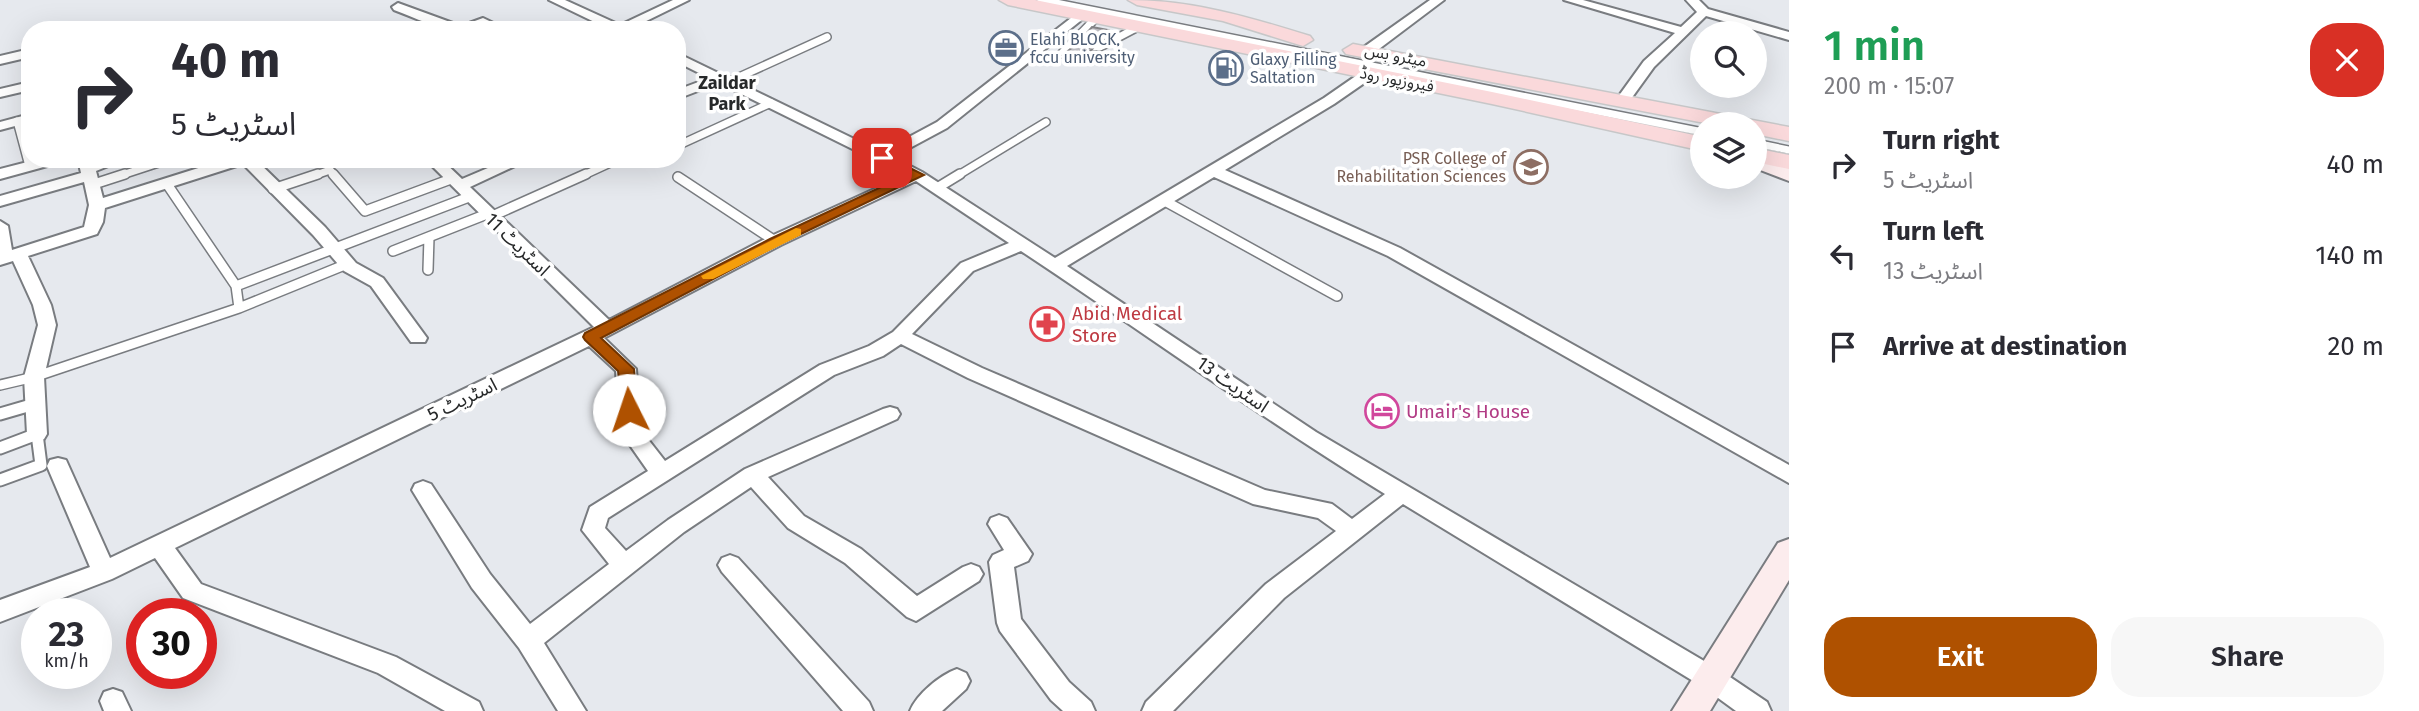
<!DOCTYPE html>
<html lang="en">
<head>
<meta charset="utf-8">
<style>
  :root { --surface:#fff; --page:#f7f7f7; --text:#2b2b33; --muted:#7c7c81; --accent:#af5100 }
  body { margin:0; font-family:"Fira Sans","Noto Sans Arabic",sans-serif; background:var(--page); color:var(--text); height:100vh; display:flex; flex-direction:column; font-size:26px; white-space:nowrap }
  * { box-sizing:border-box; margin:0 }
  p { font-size:23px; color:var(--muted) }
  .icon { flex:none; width:38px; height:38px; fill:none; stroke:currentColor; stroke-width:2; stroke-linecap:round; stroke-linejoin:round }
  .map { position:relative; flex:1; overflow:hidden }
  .side { display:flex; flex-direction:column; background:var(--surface); width:630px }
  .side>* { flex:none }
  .guide { position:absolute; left:21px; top:21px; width:665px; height:147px; border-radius:28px; box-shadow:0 7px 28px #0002; background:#fff; color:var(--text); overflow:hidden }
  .buttons { position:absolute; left:1690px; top:21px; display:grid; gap:14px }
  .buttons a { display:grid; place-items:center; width:77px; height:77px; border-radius:50%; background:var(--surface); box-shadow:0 7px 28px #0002; font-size:35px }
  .speed { position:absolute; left:21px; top:598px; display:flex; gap:14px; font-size:35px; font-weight:700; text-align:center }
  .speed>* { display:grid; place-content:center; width:91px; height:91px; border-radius:50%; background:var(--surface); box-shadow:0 7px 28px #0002; line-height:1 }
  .speed small { font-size:18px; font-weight:400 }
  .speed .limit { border:10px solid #d22; background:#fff; color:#111 }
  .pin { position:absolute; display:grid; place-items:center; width:60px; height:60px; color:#fff; margin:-30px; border-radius:14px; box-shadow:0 4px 10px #0006 }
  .me { position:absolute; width:77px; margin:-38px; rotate:356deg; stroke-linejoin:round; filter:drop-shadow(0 0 5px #0008) }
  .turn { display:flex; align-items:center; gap:24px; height:147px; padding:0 35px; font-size:32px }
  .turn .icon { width:91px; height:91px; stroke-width:2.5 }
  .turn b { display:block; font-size:49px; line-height:60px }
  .round { display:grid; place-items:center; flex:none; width:74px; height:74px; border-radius:28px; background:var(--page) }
  .head { display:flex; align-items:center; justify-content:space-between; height:119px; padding:0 35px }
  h1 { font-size:42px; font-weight:600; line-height:52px; color:#1e9e55 }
  .button { display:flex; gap:14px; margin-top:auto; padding:14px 35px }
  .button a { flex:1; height:80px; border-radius:28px; background:var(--accent); color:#fff; font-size:28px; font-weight:600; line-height:80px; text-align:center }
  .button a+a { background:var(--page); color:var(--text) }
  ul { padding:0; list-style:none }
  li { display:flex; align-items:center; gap:21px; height:91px; padding:0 35px }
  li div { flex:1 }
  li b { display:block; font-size:26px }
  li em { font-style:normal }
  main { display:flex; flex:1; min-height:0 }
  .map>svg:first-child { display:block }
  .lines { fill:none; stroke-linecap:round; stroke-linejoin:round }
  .lane-far2-casing { stroke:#797c80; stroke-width:10 }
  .lane-far1-casing { stroke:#797c80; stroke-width:12 }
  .lane-casing { stroke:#797c80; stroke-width:15 }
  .street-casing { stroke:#797c80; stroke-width:4 }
  .secondary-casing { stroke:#797c80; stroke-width:4 }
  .primary-casing { stroke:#c7c7c8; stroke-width:3 }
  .lane-far2 { stroke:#fff; stroke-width:7 }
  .lane-far1 { stroke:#fff; stroke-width:9 }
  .lane { stroke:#fff; stroke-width:11 }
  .street { fill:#fff; fill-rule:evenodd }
  .secondary { fill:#fceced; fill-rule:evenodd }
  .primary { fill:#fad9db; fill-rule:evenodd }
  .wall { fill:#a2a1a5 }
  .shaded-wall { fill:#848386 }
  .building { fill:#bcbbc0; stroke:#848386; stroke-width:2 }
  .route { fill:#af5100; stroke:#723500; stroke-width:2 }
  .slow { fill:#f59e0b }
  .labels { text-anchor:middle; stroke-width:7; stroke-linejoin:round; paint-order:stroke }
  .far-service-label { font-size:16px; fill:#4e5e75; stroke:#fff; text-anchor:start }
  .far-street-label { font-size:16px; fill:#27292a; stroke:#fff }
  .far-education-label { font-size:16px; fill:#785e54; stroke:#fff; text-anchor:end }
  .far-neighbourhood-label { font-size:18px; font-weight:bold; fill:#27292a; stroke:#fff }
  .street-label { font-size:19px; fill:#27292a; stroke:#fff }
  .health-label { font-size:19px; fill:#be3a42; stroke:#fff; text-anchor:start }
  .hotel-label { font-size:19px; fill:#b23c85; stroke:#fff; text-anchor:start }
</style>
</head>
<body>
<main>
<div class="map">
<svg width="1789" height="711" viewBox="0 0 1789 711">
  <rect width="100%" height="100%" fill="#e6e9ee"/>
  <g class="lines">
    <g class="lane-far2-casing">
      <path id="lane-far2" d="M1041,0L1703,132
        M1071,44L1100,47L1138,27
        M1061,54L1096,18
        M728,82L827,37
        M17,121L29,166
        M1755,143L1789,150
        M677,146L771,103
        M644,160L647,159
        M119,176L171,159
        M313,176L330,170L335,176
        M582,176L619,159
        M957,176L1046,122"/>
    </g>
    <g class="lane-far1-casing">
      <path id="lane-far1" d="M333,174L365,211L451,179
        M678,177L775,241
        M167,184L236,286L239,308
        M91,185L125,174
        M937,188L960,174
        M273,189L318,174
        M1163,200L1337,296
        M490,217L586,174
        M393,251L487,214
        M428,270L429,237
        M236,286L469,197
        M0,385L34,377L239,308L347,264
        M25,407L35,404"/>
    </g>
    <g class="lane-casing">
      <path id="lane" d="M0,414L31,405
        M0,448L37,434L41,465L0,480"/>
    </g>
    <g class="street-casing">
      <path id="street" d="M549,0H565L620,25L673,0H689L628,30H611Z
        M1430,0H1444L1371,55H1361V49Z
        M1564,0H1583L1681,27L1697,12L1686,0H1699L1708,9L1789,32V40L1706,16L1654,67L1628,103H1618V97L1644,61L1675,33Z
        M398,3L461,26L483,18L508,30H491L483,26C453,38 421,20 394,10L392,7Z
        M1080,11L1086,15L1084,18L947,128L893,157L922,172L1055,258L1324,98L1363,71H1373V77L1334,104L1225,170L1400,248L1789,465V483L1388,256L1214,177L1067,266L1316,432L1721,671L1767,702L1771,711H1736L1703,687L1403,504L1284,598L1173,711H1142L1146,702L1266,584L1336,531L1318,518L1253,504L968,378L901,344L883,356L834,375L608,518L605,528L626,551L668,520L745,469L883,409L890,407L897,409L900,414L897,419L768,477L804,516L861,549L917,596L963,567L971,564L979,567L983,574L979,581L916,621L907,617L845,563L788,528L751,487L684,532L544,643L586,711H558L519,648L472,588L412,490L415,484L423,481L431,484L490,574L530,624L609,564L582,530L590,507L648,471L620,431L616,371L589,346L175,548L201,584L396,657L479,702L483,711H445L378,673L183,598L155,558L112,579L0,622V600L90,567L47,466L50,460L58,458L66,460L110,558L594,327L425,159H441L462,179L509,159H530L470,187L609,320L769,237L905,175L719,83L677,99V90L709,78L677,62V53L881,152L937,122ZM916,181L1009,243L961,263L893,332L869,346L820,365L665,461L640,429L636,369L604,338L781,245ZM1021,251C1142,331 1261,418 1385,494L1352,519L1332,504L1265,490L982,368L912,334L973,271Z
        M30,49V57L0,64V56Z
        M30,82V90L0,97V89Z
        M30,114V122L0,130V122Z
        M39,159H64L62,162L0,179V169Z
        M78,159H93V162L126,159L96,171L103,198L227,159H255L325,227L356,263L383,278L427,338L425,342H411L371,286L344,271L313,235L243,164L105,208L103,222L97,234L28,256L51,305L56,325L44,377L47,434L44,439L37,442L30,439L27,434L24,377L38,325L33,305L13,261L0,265V221L8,226L12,250L84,227L89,205L84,182L0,206V196L81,173Z
        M999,515L1007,518L1032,554L1028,561L1014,567L1021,619L1069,682L1091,702L1095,711H1063L1051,700L1000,631L997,623L989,562L993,555L1004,550L988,524L991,518Z
        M730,555L738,558L869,702L873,711H843L722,572L718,565L722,558Z
        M957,669L966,673L970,681L966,689L942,711H910C917,694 940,675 957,669Z
        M113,689L122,692L131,711H104L100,701L104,692Z"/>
    </g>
    <g class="secondary-casing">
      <path id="secondary" d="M1755,155L1789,168V181L1755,168Z
        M1789,539V580L1710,711H1672L1778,543Z"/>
    </g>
    <g class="primary-casing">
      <path id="primary" d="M999,0H1035L1492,92L1703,137V151L1492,104L1008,5Z
        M1128,0C1192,0 1249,17 1310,36L1313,40L1303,46L1223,21L1137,5Z
        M1353,44L1789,127V141L1755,134V124H1710L1346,54L1343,50Z
        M1755,148L1789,155V169L1755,162Z"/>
    </g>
    <use href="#lane-far2" class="lane-far2"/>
    <use href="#lane-far1" class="lane-far1"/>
    <use href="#lane" class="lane"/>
    <use href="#street" class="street"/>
    <use href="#secondary" class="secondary"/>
    <use href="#primary" class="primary"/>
  </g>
  <path class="wall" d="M1108,30L1107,35L1099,41L1084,39L1085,35Z
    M1092,52L1082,64L1062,60L1063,55Z"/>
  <path class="shaded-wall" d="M1108,30L1107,35L1099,41V36Z
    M1093,48L1092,52L1082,64L1083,60Z"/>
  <path class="building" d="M1092,27L1108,30L1099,36L1085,35Z
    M1074,46L1093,48L1083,60L1063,55Z"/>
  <path class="route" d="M882,154L924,175L780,244L601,338L634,369L637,410L635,414H623L618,371L585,340L583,337L585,333L770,239L907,175L878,160L876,158Z"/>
  <path class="slow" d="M796,228L801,229V235L713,279H703L701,276Z"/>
  <defs>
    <g id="office-ring" transform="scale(1.75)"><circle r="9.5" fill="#fff" stroke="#5c6f8a" stroke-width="1.5"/><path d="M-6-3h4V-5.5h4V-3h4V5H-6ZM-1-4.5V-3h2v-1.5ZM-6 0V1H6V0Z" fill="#5c6f8a"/></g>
    <g id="fuel-ring" transform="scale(1.75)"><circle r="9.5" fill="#fff" stroke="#5c6f8a" stroke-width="1.5"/><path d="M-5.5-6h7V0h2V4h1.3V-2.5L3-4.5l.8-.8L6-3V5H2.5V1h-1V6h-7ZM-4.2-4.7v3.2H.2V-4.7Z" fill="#5c6f8a"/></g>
    <g id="university-ring" transform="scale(1.75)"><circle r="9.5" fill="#fff" stroke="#8d6e63" stroke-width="1.5"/><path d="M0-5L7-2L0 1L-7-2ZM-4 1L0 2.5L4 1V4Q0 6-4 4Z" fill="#8d6e63"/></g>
    <g id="pharmacy-ring" transform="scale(1.75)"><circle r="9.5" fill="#fff" stroke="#e0444e" stroke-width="1.5"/><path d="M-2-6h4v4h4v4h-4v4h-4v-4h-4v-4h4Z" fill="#e0444e"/></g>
    <g id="hotel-ring" transform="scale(1.75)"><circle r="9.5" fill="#fff" stroke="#d1479c" stroke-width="1.5"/><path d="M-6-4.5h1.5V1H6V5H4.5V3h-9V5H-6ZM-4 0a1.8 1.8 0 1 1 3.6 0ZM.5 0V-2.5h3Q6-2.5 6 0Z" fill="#d1479c"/></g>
  </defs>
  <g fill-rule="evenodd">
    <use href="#office-ring" x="1006" y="48"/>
    <use href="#fuel-ring" x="1226" y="68"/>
    <use href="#university-ring" x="1531" y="167"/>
    <use href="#pharmacy-ring" x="1047" y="324"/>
    <use href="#hotel-ring" x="1382" y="411"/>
  </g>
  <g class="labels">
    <g class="far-service-label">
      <text x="1030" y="45">Elahi BLOCK,<tspan x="1030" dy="18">fccu university</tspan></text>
      <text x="1250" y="65">Glaxy Filling<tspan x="1250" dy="18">Saltation</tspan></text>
    </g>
    <g class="far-street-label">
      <text transform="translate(1396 55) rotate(11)" y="6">میٹرو بس</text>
      <text transform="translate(1397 79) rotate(11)" y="6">فیروزپور روڈ</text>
    </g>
    <g class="far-education-label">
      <text x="1506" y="164">PSR College of<tspan x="1506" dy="18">Rehabilitation Sciences</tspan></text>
    </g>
    <g class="far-neighbourhood-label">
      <text x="727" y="89">Zaildar<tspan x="727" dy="21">Park</tspan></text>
    </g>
    <g class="street-label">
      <text transform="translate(518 244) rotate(44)" y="7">اسٹریٹ 11</text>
      <text transform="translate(1233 384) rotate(35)" y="7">اسٹریٹ 13</text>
      <text transform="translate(462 399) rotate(-26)" y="7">اسٹریٹ 5</text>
    </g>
    <g class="health-label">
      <text x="1072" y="320">Abid Medical<tspan x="1072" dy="22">Store</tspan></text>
    </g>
    <g class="hotel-label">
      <text x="1406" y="418">Umair's House</text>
    </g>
  </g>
</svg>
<div class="buttons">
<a><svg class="icon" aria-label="search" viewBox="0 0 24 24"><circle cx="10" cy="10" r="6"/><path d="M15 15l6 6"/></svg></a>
<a><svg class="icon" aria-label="layers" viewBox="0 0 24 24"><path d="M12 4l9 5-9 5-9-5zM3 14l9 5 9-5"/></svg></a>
</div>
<div class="speed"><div>23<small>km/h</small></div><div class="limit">30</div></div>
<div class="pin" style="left:882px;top:158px;background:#d93025"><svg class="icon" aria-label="arrive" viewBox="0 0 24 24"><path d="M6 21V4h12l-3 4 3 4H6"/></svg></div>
<svg class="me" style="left:629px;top:410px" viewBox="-20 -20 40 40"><circle r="19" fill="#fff"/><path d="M0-13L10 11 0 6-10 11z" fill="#af5100"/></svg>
<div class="guide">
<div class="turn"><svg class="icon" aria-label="right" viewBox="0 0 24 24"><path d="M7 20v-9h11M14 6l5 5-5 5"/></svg><div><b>40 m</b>اسٹریٹ 5</div></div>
</div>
</div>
<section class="side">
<div class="head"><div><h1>1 min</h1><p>200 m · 15:07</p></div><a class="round" style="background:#d93025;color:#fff"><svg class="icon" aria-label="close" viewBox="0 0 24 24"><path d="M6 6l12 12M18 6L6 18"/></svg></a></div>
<ul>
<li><svg class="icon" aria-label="right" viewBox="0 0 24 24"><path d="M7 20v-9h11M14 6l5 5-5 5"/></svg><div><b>Turn right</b><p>اسٹریٹ 5</p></div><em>40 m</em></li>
<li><svg class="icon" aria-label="left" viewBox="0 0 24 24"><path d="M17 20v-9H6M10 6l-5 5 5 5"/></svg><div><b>Turn left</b><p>اسٹریٹ 13</p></div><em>140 m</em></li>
<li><svg class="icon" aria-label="arrive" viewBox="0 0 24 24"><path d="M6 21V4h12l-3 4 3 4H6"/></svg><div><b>Arrive at destination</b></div><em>20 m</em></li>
</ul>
<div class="button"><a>Exit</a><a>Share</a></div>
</section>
</main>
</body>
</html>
